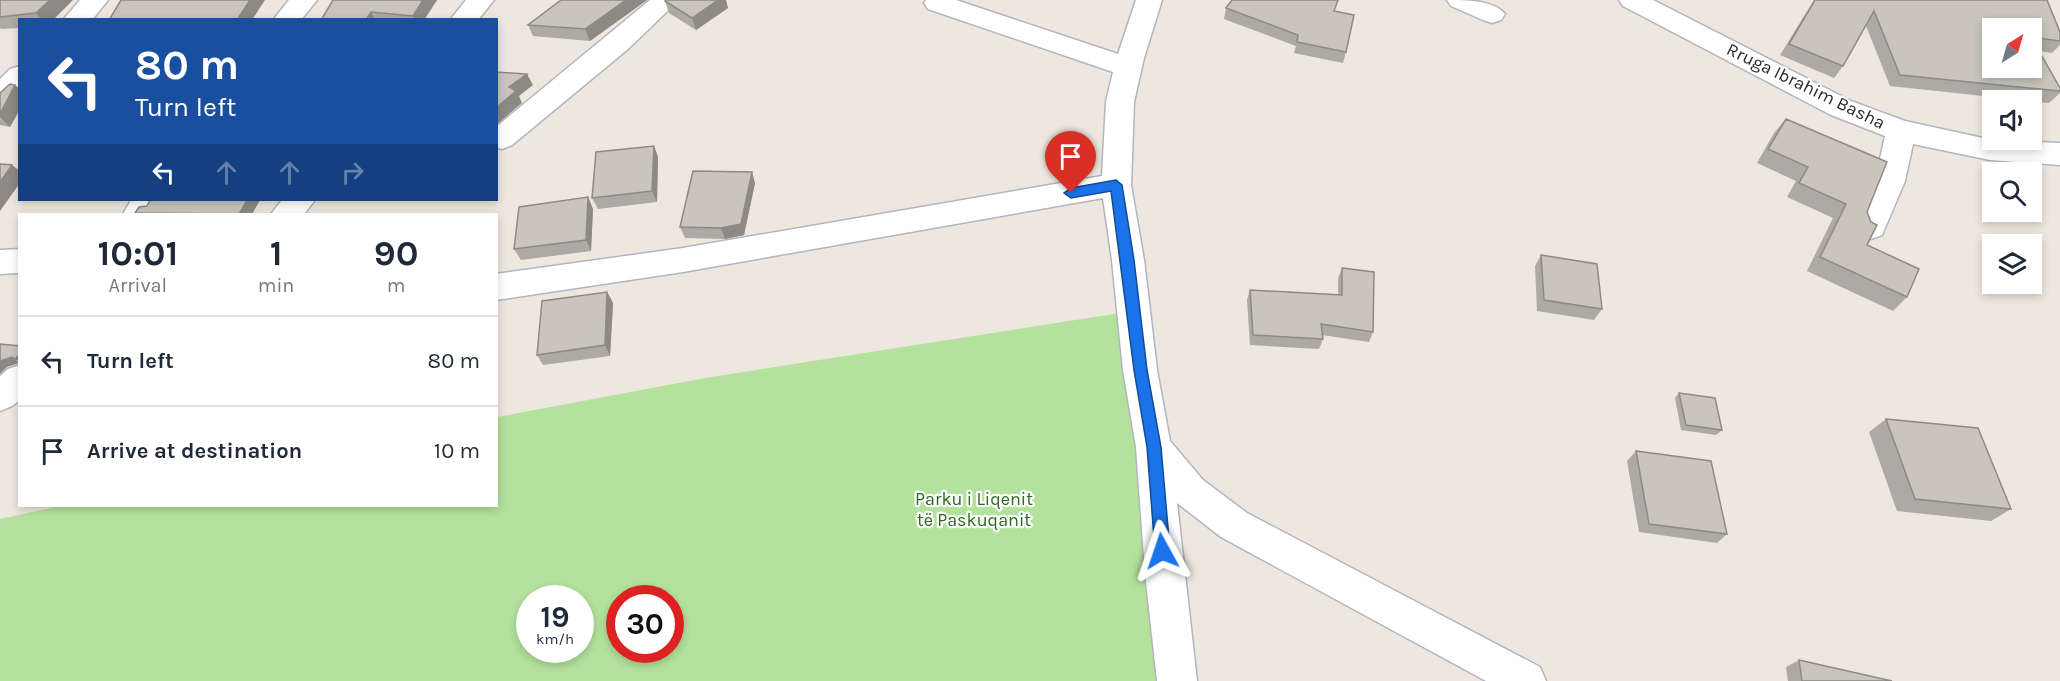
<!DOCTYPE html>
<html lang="en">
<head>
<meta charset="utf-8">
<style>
  :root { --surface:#fff; --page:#f2f2f3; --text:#1f2937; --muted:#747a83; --line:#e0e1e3 }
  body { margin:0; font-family:Karla,sans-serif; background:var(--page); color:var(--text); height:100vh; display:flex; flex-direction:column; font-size:22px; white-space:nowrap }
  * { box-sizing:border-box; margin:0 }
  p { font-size:20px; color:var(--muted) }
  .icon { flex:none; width:33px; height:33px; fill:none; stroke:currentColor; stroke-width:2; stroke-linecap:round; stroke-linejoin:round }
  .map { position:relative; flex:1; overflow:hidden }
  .sheet { position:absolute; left:18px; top:213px; width:480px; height:294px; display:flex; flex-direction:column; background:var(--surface); border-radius:0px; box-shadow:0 3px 9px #0003 }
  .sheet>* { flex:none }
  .banner { position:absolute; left:18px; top:18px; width:480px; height:183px; border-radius:0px; box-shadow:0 3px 9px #0003; background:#1a4fa0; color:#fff; overflow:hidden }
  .needle { width:39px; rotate:37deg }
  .tools { position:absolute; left:1982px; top:18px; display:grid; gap:12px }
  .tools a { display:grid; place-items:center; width:60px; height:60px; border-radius:0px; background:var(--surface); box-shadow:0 3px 9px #0003; font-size:30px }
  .speed { position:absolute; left:516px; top:585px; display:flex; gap:12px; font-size:30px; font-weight:700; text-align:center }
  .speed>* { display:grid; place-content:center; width:78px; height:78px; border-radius:50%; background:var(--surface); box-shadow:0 3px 9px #0003; line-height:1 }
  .speed small { font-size:15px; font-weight:400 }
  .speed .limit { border:9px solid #d22; background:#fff; color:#111 }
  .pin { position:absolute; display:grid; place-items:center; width:51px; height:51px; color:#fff; margin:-62px -26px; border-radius:50% 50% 50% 0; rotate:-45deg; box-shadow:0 0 6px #0007 }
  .pin .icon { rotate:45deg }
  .me { position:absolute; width:66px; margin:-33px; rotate:355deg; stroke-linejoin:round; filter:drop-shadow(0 0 4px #0008) }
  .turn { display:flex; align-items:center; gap:21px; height:126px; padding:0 18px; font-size:27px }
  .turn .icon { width:78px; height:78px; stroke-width:2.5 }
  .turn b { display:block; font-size:42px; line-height:51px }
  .lanes { display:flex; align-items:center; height:57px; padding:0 18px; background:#0003; justify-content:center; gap:30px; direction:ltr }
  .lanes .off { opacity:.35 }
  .eta { display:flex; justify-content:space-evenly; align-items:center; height:102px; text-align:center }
  .eta b { font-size:36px; font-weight:700; line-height:42px }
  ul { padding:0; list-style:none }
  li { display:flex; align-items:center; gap:18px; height:90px; padding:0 18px; border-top:2px solid var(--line) }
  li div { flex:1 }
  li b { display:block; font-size:22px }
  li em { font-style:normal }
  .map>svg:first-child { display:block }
  .green { fill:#b3e29d; fill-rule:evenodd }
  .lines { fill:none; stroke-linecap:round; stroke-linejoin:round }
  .minor-casing { stroke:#b2b5bf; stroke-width:3 }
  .minor { fill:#fff; fill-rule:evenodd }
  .wall { fill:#ada9a3 }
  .shaded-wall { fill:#8d8a84 }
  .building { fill:#c9c5bd; stroke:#8d8a84; stroke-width:1.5; fill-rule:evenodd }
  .route { fill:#1a73e8; stroke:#114b97; stroke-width:1.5 }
  .labels { text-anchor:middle; stroke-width:4.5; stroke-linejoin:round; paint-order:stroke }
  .street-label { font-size:18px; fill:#2c2c2c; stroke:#fff }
  .park-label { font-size:18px; fill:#2b691c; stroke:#fff }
</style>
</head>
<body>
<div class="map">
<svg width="2060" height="681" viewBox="0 0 2060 681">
  <rect width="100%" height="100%" fill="#ede7df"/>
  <path class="green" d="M1127,312L1162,681H0V519L60,506H496L497,417L705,378ZM530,598H580V650H530ZM620,598H670V650H620Z"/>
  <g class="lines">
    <g class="minor-casing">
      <path id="minor" d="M80,0H108L92,20H63Z
        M289,0H317L301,20H273Z
        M466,0H494L478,20H450Z
        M650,0H679L628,49L512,145L502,149L496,147V127Z
        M926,0H956L1118,54L1136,0H1162L1144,58L1134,102L1131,185L1144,260L1157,370L1170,441L1203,480L1247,513L1540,667L1546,681H1486L1221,537L1177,503L1197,681H1157L1145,572L1136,447L1123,370L1112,260L1103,198L683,272L496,300V274L683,248L1102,176L1106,102L1113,72L928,9L924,3Z
        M1447,0C1466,0 1494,0 1505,14L1501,20L1492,23L1483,20L1451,6Z
        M1619,0H1653L1851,101L1905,121L1992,140L2060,143V165L1990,160L1913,144L1905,181L1882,235L1871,239L1860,235L1856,227L1875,181L1885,136L1831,115L1623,6Z
        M20,66V93L10,102L0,105V79L10,69Z
        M131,200H162L154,214H123Z
        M282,200H315L304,214H271Z
        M20,249V273L0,274V250Z
        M20,365V400L12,406L0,411V376L8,369Z"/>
    </g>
    <use href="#minor" class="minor"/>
  </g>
  <path class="wall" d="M0,0L53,20H20V28L1,29L0,28Z
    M437,0L424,20H321Z
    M647,0L590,41L533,36L528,25Z
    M1814,0H2047L2060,32V45L2052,53L2039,51L2060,88V93L2049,103L1890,86L1866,26L1843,66L1834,78L1780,55Z
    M665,1L728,8L696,30L669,13Z
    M1226,8L1334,11L1346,52L1343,63L1294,53L1296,46L1224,19Z
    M20,89V109L10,127L0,125V93Z
    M1786,119L1867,212V245L1907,297L1893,311L1807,271L1833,218L1787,197L1796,181L1757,163L1774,133Z
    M654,146L658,157L657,202L598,209L592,198Z
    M755,183L744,235L725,239L685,238L680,227Z
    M588,197L593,209L591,251L521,260L514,249Z
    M260,200L252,214H136L135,213Z
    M1541,255L1602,309L1594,320L1537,311L1535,266Z
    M1342,268L1373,332L1369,342L1322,335L1323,339L1319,349L1250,345L1247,300L1250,290L1338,295V278Z
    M607,292L613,303L610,356L543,365L537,355Z
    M1679,393L1722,430L1716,435L1681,430L1675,398Z
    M1886,419L2011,509L1991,521L1897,511L1869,432Z
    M1636,451L1727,534L1717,543L1639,532L1627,461Z
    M1799,660L1892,681H1788L1786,667Z"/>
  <path class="shaded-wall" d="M50,0H73L53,20H42L36,13Z
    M250,0H265L252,20H237Z
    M423,0H437L424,20H415L413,16Z
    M626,0H647L590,41L585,29Z
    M718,0H726L728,8L696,30L692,18Z
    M371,12L375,20H366Z
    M527,74L533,85L519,96L522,103L496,125V108L509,87Z
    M15,85L20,89V109L10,127L0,117V114Z
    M654,146L658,157L657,202L652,191Z
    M12,165L20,171V183L0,211V182Z
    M752,172L755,183L744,235L725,239L721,228Z
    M588,197L593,209L591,251L586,240Z
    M247,200H260L252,214H239Z
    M607,292L613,303L610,356L605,345Z
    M20,354V363L15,359Z
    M12,357L19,363L7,367L0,374V361Z"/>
  <path class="building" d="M0,0H50L36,13L0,17Z
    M121,0H250L237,20H109Z
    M333,0H423L413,16L371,12L366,20H321Z
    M561,0H626L585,29L528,25Z
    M666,0H718L692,18L665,1Z
    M1232,0H1338L1334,11L1354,15L1346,52L1297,42L1298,35L1226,8Z
    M1815,0H2047L2060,32V41L2031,37L2060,88V91L1900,75L1874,11L1843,66L1789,44ZM1992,28H2031V68H1992Z
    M496,72L527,74L509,87L516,91L496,108Z
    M10,84L15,85L0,114V93Z
    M1786,119L1887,162L1867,212L1871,222L1877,225L1867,245L1919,269L1907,297L1820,257L1846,204L1799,183L1808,167L1768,149Z
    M654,146L652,191L592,198L596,152Z
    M0,164L12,165L0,182Z
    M693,171L752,172L741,224L721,228L680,227Z
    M588,197L586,240L514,249L519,207Z
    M150,200H247L239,214L135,213L139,207L147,206Z
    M1541,255L1597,264L1602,309L1544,300Z
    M1342,268L1374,272L1373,332L1321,324L1323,339L1253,335L1250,290L1342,295Z
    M607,292L605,345L537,355L542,301Z
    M0,344L20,346V354L15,359L12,357L0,361Z
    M1679,393L1715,398L1722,430L1686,425Z
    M1886,419L1978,428L2011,509L1915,499Z
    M1636,451L1711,461L1727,534L1649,524Z
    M1799,660L1892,681H1802Z"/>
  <path class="route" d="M1116,180L1122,185L1134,260L1147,370L1161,447L1170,551L1168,556L1162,558L1157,556L1155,551L1147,447L1134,370L1111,191L1071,198L1064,193L1071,188Z"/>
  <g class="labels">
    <g class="street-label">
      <text transform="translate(1806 86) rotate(26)" y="6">Rruga Ibrahim Basha</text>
    </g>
    <g class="park-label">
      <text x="974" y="505">Parku i Liqenit<tspan x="974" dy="21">të Paskuqanit</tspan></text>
    </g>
  </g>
</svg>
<div class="tools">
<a><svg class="needle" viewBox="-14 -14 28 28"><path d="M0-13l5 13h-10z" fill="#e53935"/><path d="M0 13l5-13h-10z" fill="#747a83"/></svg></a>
<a><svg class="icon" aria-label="sound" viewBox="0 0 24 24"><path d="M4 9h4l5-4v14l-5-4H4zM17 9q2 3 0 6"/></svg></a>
<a><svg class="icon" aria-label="search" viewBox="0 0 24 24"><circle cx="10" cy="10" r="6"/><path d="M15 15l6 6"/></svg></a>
<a><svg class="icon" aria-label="layers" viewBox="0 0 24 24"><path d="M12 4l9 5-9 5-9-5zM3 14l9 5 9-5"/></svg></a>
</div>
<div class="speed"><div>19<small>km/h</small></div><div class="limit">30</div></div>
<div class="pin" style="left:1071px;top:193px;background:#d93025"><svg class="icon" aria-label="arrive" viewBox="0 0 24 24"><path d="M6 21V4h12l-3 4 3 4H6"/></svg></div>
<svg class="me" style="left:1162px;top:551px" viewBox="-20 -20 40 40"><path d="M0-17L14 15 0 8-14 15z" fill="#1a73e8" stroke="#fff" stroke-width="4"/></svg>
<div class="banner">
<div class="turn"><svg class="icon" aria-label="left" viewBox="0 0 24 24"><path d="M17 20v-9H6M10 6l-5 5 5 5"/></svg><div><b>80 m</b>Turn left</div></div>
<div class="lanes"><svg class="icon" aria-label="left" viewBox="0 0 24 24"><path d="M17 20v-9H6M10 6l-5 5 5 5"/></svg><svg class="icon off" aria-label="ahead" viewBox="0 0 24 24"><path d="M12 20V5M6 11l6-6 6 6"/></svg><svg class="icon off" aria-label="ahead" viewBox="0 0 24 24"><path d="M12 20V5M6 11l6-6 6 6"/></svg><svg class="icon off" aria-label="right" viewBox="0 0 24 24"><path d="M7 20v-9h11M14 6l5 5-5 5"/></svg></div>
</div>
<section class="sheet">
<div class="eta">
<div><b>10:01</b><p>Arrival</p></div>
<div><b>1</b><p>min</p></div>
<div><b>90</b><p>m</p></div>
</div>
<ul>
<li><svg class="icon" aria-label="left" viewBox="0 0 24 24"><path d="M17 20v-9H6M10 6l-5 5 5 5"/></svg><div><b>Turn left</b></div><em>80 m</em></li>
<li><svg class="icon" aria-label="arrive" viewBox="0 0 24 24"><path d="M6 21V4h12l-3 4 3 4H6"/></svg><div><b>Arrive at destination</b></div><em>10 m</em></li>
</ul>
</section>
</div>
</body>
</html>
